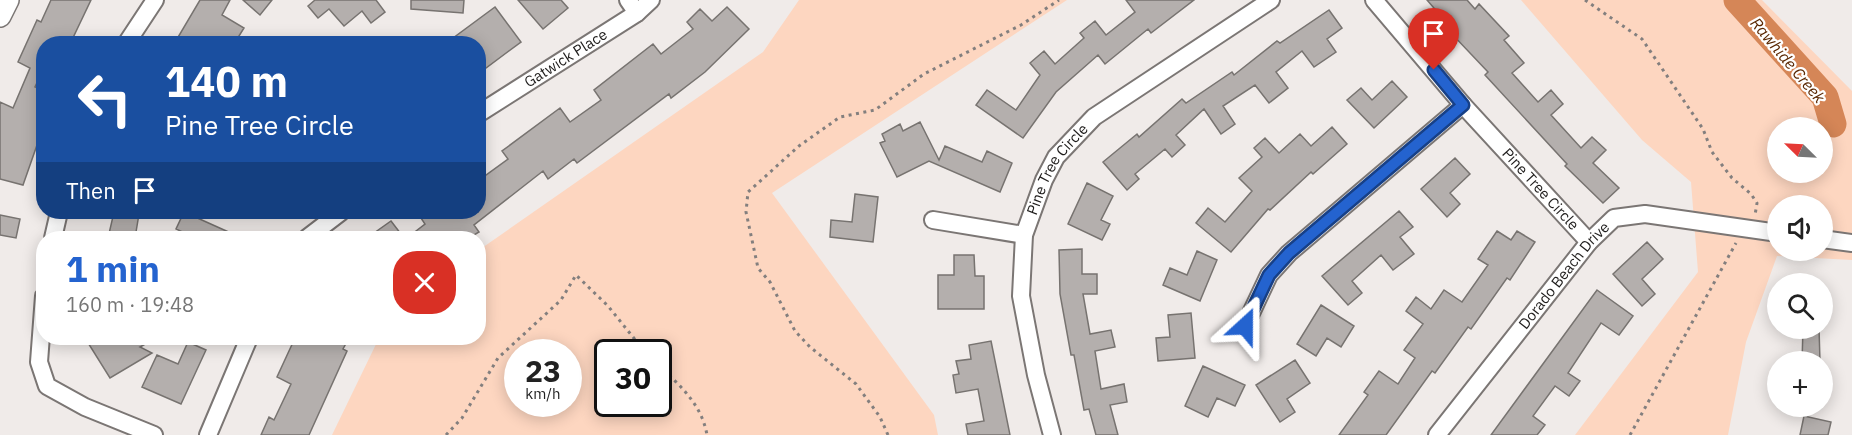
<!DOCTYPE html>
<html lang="en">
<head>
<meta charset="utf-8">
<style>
  :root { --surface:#fff; --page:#f2f2f2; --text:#222; --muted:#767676; --accent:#2463cf }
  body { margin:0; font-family:"IBM Plex Sans",sans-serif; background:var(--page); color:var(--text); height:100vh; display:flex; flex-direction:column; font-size:22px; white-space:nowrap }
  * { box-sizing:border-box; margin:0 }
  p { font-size:20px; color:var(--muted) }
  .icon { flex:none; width:33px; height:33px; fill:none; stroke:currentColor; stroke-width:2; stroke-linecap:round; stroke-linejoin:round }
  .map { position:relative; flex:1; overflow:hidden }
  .sheet { position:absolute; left:36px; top:231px; width:450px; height:114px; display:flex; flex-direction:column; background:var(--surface); border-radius:24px; box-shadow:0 3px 15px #0003 }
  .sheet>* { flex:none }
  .guide { position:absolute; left:36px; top:36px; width:450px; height:183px; border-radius:24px; box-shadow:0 3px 15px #0003; background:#1a4fa0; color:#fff; overflow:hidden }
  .needle { width:39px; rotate:294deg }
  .tools { position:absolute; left:1767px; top:117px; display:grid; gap:12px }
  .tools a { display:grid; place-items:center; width:66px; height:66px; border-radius:50%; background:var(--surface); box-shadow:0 3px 15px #0003; font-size:30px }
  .speed { position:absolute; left:504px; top:339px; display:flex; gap:12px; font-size:30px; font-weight:700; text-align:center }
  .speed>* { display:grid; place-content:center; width:78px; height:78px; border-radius:50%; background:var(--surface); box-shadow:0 3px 15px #0003; line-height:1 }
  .speed small { font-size:15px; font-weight:400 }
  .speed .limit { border:3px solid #111; border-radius:9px; background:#fff; color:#111 }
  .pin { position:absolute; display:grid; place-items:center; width:51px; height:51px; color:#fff; margin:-62px -26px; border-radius:50% 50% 50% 0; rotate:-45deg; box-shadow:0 0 6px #0007 }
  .pin .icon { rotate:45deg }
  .me { position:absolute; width:66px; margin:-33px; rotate:24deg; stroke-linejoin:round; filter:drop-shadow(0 0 4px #0008) }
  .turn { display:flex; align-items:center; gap:21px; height:126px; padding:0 30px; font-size:27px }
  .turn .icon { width:78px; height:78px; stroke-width:2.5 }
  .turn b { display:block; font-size:42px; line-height:51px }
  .then { display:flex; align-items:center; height:57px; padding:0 30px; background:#0003; gap:12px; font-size:22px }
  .round { display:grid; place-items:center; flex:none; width:63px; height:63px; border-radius:24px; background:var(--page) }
  .head { display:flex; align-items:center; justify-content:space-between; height:102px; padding:0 30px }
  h1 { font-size:36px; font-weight:700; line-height:45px; color:var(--accent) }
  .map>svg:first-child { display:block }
  .green { fill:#fdd6c0; fill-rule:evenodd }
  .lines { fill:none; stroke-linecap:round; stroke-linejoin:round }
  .river { stroke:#d58657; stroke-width:27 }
  .building { fill:#b4afad; stroke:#777370; stroke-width:1.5 }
  .minor-casing { stroke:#7b7674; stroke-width:20 }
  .tertiary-casing { stroke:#7b7674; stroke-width:24 }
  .path { stroke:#837f7e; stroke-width:3; stroke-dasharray:3 4.5; stroke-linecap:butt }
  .minor { stroke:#fff; stroke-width:16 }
  .tertiary { stroke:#fff; stroke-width:21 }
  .route-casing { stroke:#174087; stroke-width:15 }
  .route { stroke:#2463cf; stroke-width:10 }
  .labels { text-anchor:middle; stroke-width:4.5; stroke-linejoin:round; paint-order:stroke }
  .street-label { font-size:15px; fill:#1e1c1b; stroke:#fff }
  .water-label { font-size:16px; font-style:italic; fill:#5a2702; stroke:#fff }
</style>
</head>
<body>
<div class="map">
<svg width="1852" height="435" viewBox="0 0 1852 435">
  <rect width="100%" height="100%" fill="#f0ebe9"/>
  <path class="green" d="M799,0H1067L772,193L934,415L938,435H332L379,338H478L479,250L763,52ZM518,352H568V404H518ZM608,352H658V404H608Z
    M1521,0H1762L1852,91V260L1777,256L1746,342L1728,435H1575L1698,272L1691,182L1642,140ZM1778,128H1822V172H1778ZM1778,206H1822V250H1778Z"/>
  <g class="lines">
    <path class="river" d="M1737,0L1825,97L1833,124"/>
  </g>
  <path class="building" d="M51,0H91L70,44H44V68L35,87L44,91V125L23,185L0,179V102L13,108L30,68L18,62L37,20L41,22Z
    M200,0H230L222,15L244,28L234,44H174Z
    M243,0H272L260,15Z
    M315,0H376L385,12L371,23L362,11L344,26L329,9L318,18L308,6Z
    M411,0H464L463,13L411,9Z
    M518,0H561L568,8L543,29Z
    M1126,0H1194L1151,33L1148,29L1105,64L1098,55L1056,92L1023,138L976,105L987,90L1016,110L1040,75L1030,63L1044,51L1055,64L1084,38L1080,33L1095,21L1106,35L1135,12Z
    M1427,0H1467L1475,9L1479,4L1509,36L1504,40L1524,63L1512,73L1538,102L1551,90L1563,104L1551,115L1581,148L1592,137L1606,150L1593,163L1619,188L1603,203L1565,166L1567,164L1485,75L1488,72L1450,32L1453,30Z
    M495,7L521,42L478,74V44H445Z
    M727,7L749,29L705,72L671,98L669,94L577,163L574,159L548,179L543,171L474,225L479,232L469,238H407L425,224L417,212H478V181L508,159L502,151L560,108L570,122L601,100L594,90L653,44L661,54L693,29L687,22L700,9L712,21Z
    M1329,10L1342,28L1327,39L1336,52L1314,67L1302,51L1276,72L1288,88L1269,103L1255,85L1223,106L1235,124L1221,134L1204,109L1176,135L1185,145L1172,157L1165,149L1135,174L1139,179L1127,190L1103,162L1137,134L1139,137L1182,99L1186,103L1232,72L1234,75L1277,41L1280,43Z
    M1392,81L1407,97L1374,128L1347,100L1361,88L1372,100Z
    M920,122L939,160L945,146L982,162L987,151L1012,163L1000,192L929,161L897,177L880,143L885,141L882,134L900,124L903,131Z
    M1332,127L1347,144L1313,174L1311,172L1270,210L1268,209L1231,252L1196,223L1208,208L1225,222L1252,191L1239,178L1262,157L1254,148L1265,138L1279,153L1300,134L1311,146Z
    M1455,158L1470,174L1450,193L1460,204L1447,217L1421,189Z
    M1087,183L1113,196L1101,220L1110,224L1102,240L1068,224Z
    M855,194L878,197L873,242L830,237L831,220L852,222Z
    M1399,211L1413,227L1400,237L1414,254L1393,270L1381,255L1352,281L1362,293L1348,305L1322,276Z
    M114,212L139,214L135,238H108Z
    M184,212L242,238H195L176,229Z
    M0,215L20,219L16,238L0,235Z
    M391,221L404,238H367Z
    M1497,231L1511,240L1517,231L1535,242L1510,280L1507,278L1471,329L1468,327L1435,373L1432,371L1386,435H1339L1368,395L1364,392L1379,371L1398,384L1415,358L1404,350L1423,324L1406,311L1416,297L1431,309L1444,290L1462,302L1488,265L1478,259Z
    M1647,242L1663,259L1642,279L1655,294L1642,306L1613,274Z
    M1082,249V274H1097V294H1083L1090,334L1111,330L1115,347L1095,351L1101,389L1124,384L1127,402L1110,405L1118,435H1096L1089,409L1084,410L1074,355H1071L1060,294L1059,250Z
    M1197,251L1217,260L1200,301L1163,285L1170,268L1187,275Z
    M954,255H974L975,276H984V309H938V275H954Z
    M1597,290L1633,316L1619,335L1601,323L1568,373L1580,381L1569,396L1555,386L1533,416L1545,425L1537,435H1491Z
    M1321,305L1354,326L1341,347L1327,338L1316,356L1297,344Z
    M1191,313L1195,358L1158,361L1156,338L1170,337L1168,315Z
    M1803,328H1819L1820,362H1802Z
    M85,338H156L140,347L152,353L110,378Z
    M295,338H349L343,349L347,351L309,435H261L269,417L274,420L291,384L277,377Z
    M991,341L1010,435H968L966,424L984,421L978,389L956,393L953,375L959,374L956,361L971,359L969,345Z
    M188,342L206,350L181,404L142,387L157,355L178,364Z
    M1295,360L1310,383L1287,399L1295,412L1280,422L1256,385Z
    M1203,366L1245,385L1235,406L1217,398L1208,417L1185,406Z
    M1804,416L1831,422L1828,435H1800Z"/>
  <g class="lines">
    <g class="minor-casing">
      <g id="minor">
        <path d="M628,0L637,13"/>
        <path id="s1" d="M1374,0L1463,105L1589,242"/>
        <path d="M126,44L155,0"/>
        <path id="s2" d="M478,114L637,13L651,0"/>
        <path d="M933,220L1024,235"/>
        <path d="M53,238L59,212"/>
        <path d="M307,238L341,212"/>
        <path d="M1822,239L1852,243"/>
        <path d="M44,296L39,362L47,386L85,407L154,435"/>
        <path d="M1245,326L1269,275L1289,253L1463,105"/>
        <path d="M208,435L249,338"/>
        <path id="s3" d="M1052,435L1036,375L1021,296L1024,235L1044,180L1056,157L1094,117L1271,0"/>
        <path id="s4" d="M1437,435L1589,242L1614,218L1645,214L1778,233"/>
      </g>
    </g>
    <g class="tertiary-casing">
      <path id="tertiary" d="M0,16L8,0"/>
    </g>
    <path class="path" d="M1585,0L1642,39L1703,129L1712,152L1732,178L1751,194L1757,203L1755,215
      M658,365C680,385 702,405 707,435
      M446,435L462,418L498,358L561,300L576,275L608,306L645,352
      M888,435L880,417L856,384L810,347L795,331L770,282L758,268L746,212L748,192L799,146L840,117L875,110L924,74L1021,25L1059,0
      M1630,435L1736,243"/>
    <use href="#minor" class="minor"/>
    <use href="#tertiary" class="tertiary"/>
  </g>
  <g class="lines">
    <g class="route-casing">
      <path id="route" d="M1245,326L1269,275L1289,253L1463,105L1434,70"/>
    </g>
    <use href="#route" class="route"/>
  </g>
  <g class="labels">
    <g class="street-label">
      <text dy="5" stroke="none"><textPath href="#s2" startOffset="104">Gatwick Place</textPath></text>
      <text dy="5" stroke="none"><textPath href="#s3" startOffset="278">Pine Tree Circle</textPath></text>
      <text dy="5" stroke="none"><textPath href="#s1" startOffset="252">Pine Tree Circle</textPath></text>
      <text dy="5" stroke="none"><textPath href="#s4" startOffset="204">Dorado Beach Drive</textPath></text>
    </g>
    <g class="water-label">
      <text transform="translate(1788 60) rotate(50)" y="6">Rawhide Creek</text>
    </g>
  </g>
</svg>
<div class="tools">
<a><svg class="needle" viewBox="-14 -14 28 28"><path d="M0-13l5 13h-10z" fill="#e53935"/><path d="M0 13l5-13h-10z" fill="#767676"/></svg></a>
<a><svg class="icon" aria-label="sound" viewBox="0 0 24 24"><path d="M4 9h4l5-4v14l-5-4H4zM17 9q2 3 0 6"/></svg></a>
<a><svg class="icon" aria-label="search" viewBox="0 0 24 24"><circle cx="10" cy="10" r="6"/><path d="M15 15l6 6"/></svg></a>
<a>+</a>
</div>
<div class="speed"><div>23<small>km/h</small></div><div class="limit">30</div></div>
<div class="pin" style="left:1434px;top:70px;background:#d93025"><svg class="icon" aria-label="arrive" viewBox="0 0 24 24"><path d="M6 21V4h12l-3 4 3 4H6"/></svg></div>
<svg class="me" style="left:1245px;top:326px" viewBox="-20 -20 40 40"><path d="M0-17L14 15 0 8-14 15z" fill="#2463cf" stroke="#fff" stroke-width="4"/></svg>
<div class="guide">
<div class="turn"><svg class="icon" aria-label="left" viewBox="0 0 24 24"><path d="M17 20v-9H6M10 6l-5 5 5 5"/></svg><div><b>140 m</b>Pine Tree Circle</div></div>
<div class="then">Then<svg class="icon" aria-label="arrive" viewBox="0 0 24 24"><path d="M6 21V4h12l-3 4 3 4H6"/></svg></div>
</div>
<section class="sheet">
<div class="head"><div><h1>1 min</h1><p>160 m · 19:48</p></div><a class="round" style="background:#d93025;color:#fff"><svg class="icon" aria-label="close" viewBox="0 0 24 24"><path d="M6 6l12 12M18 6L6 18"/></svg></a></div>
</section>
</div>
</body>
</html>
